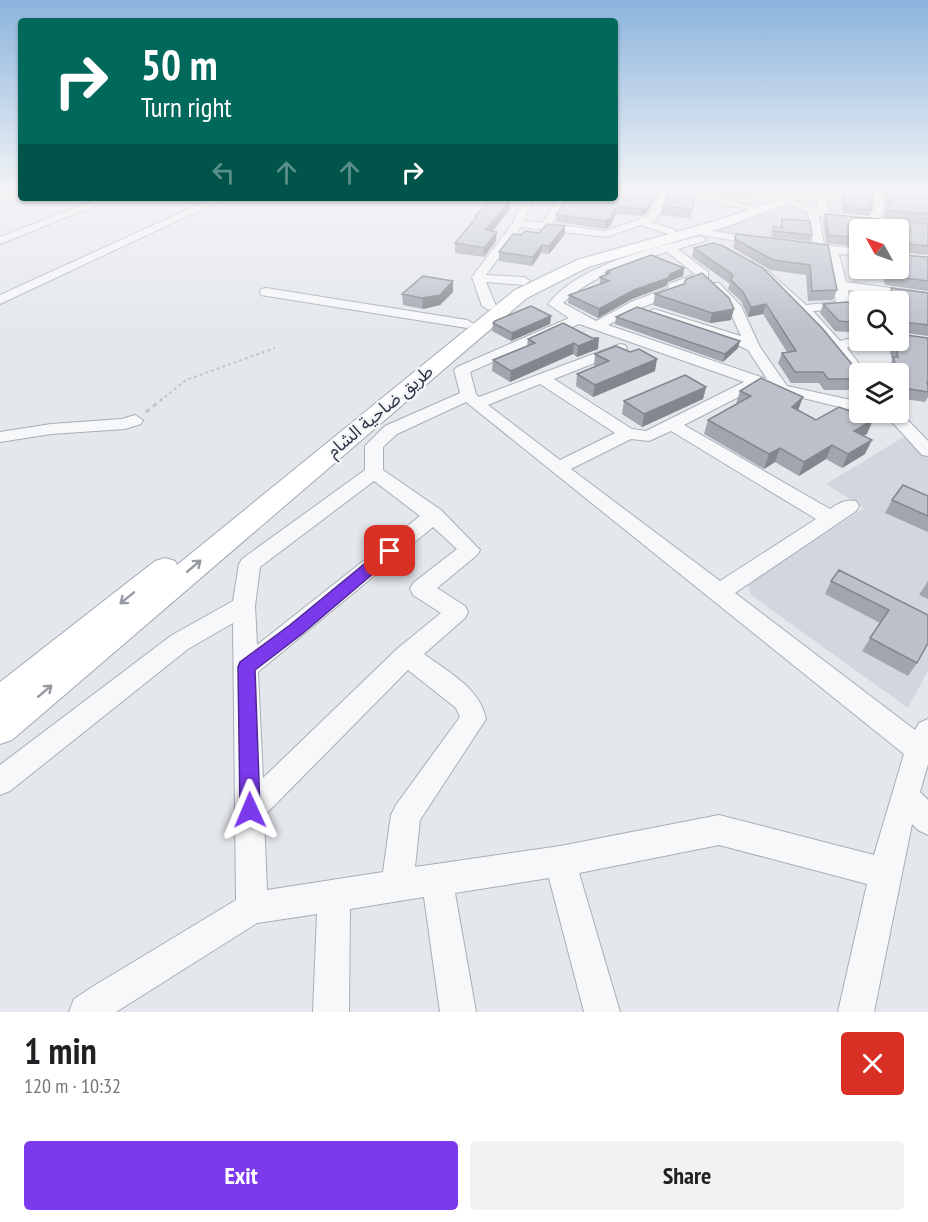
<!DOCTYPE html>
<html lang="en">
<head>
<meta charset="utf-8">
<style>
  :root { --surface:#fff; --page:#f2f2f2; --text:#202124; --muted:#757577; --accent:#7c3aed }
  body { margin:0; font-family:"PT Sans Narrow","Noto Sans Arabic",sans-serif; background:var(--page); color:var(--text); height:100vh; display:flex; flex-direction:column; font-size:22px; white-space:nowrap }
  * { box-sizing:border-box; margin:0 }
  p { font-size:20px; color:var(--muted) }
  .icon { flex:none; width:33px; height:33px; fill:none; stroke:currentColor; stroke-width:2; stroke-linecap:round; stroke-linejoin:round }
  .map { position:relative; height:1012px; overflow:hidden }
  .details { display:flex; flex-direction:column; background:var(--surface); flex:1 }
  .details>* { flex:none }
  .hud { position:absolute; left:18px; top:18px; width:600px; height:183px; border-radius:6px; box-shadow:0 2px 4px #0004; background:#00695c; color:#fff; overflow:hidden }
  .needle { width:39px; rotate:310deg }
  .fabs { position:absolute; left:849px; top:219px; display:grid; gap:12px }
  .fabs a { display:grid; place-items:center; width:60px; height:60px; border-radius:6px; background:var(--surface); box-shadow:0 2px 4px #0004; font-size:30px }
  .pin { position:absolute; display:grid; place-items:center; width:51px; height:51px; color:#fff; margin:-26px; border-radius:12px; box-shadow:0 3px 9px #0006 }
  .me { position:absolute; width:66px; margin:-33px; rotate:359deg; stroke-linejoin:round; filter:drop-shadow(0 0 4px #0008) }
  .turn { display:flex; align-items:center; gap:21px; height:126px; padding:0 24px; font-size:27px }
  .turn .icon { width:78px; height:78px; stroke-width:2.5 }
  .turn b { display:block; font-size:42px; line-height:51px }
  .lanes { display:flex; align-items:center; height:57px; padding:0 24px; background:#0003; justify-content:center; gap:30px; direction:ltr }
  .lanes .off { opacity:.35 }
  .round { display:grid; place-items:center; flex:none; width:63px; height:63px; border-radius:6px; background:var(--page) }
  .overview { display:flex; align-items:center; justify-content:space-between; height:102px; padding:0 24px }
  h1 { font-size:36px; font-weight:600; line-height:45px }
  .action { display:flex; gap:12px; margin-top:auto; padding:12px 24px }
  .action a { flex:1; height:69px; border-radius:6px; background:var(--accent); color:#fff; font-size:24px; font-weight:600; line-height:69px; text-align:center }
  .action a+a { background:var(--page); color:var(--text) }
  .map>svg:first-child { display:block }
  .built { fill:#d2d6de }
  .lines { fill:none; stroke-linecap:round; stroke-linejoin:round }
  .minor-casing { stroke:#a9aeb7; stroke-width:2 }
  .major-casing { stroke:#a3abb8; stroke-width:2 }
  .path-far1 { stroke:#c2c5cb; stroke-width:2; stroke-dasharray:3 3; stroke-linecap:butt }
  .path { stroke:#c2c5cb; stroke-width:3; stroke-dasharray:4.5 4.5; stroke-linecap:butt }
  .minor { fill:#f7f8fa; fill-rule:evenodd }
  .major { fill:#fff; fill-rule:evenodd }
  .wall { fill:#a1a5ae }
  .shaded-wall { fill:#83868d }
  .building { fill:#bbc0ca; stroke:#83868d; stroke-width:1.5 }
  .oneway { stroke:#959aa2 }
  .route { fill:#7c3aed; stroke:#51269a; stroke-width:1.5 }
  .labels { text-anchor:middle; stroke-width:5; stroke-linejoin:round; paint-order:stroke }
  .street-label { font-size:18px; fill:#2b3445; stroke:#f4f6f9 }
</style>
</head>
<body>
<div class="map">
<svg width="928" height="1012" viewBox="0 0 928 1012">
  <rect width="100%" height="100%" fill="#e4e7ec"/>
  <path class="built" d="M791,206L811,211V245L723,235L712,231Z
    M907,435L928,458V671L908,708L751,595L747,583L864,508L826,484Z"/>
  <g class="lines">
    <g class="minor-casing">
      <path id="minor" d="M11,191H21V194L0,201V195Z
        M662,191L708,194L754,207L749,210L708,200L669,195L657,218L651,222L675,230V234L671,235L641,225L606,237L521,227L486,275L524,277L530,281L524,285L486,282L496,306L489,310L482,306L472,277L513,223L524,198H534L524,221L542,223L559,198H569L552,224L605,231L648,216Z
        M816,191H826L829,212L839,214V210L843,209L870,211L874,208L870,191H880L885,210L881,213L882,224H874L872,218L847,215L858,218L859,220L854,223L819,216L824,245L860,249V256L839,254L846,282L928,293V301L848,290L850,306L848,309L813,311L840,341L860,336V340H867L847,348L867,374H860V378L855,377L810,324L758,274L764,270L768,271L806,305L836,302L827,252L803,249L797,246L803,243L813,244L808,212L782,201L787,198L818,209Z
        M100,198H114L0,244V237Z
        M213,198H226L0,304V295Z
        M694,228L761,239L767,242L761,245L690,233V229Z
        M700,236L706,239L704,241L678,249L708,272V278L682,288L681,292L643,307L608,325L767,379L748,350L727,340L649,316L647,313L654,309L741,336L728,307L709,286L711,283H719L741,306L760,347L787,386L860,402V412L758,387L684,425L830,509C839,503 845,499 856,501L859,506L856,511L735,593L915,730L919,723L928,719V764L920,792L928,800V835L918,830L912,824L874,1012H838L867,884L719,845L579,873L620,1012H584L549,878L455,893L476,1012H440L424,897L350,909L349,1012H313L317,914L257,923L116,1012H69L74,999L92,987L236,900L233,623L188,649L10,791L0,795V765L172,635L233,601L239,564L242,559L365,470V446L385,426L460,393L454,370L457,367L569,318L548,304C580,264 653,248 700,236ZM667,252L695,274L669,284L668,288L633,301L596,321L563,303C592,276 630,263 667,252ZM579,324L744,382L646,431L632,429L554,379L625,351L627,348L625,345L620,344L479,397L476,394L470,372ZM540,384L615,433L560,460L488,405ZM466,402L904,754L874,855L719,815L560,846L415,867L420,820L486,719C480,688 448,672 424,654L465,618L468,612L465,606L437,588L477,555L480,550L441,510L383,470V447L397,434ZM671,431L816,519L720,581L571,469L631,439L649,441ZM374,481L420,516L257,645L255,606L260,567ZM433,527L457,549L413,583L410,589L413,595L441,613L398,648L263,778L258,672ZM408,670L456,708L460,717L396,805L391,815L383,872L267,890L264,816Z
        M266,288L467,320L474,324L467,328L261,295L260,292L261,289Z
        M898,410L928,441V456L922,455L883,412H898Z
        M135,415L143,420L141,424L125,429L51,434L0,442V432L51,424L122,419Z"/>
    </g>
    <g class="major-casing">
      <path id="major" d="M801,191H820L728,226L588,267L527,298L12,740L0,744V682L155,561L165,558L175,561L177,565L515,290L577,260L718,220Z"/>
    </g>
    <path class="path-far1" d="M160,401L186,380L275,348"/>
    <path class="path" d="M146,412L162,399"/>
    <use href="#minor" class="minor"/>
    <use href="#major" class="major"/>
  </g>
  <path class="wall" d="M615,191H657V195L646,214L641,216L616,214L610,226L605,229L556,222V215Z
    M696,191L690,218L661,215L663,206Z
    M697,191H758L753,196L752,200L708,192Z
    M841,191H872L871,208L872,210L869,216L842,213Z
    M883,191H928V223L882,218L887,207Z
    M510,200V209L492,231L496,241L484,257L455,253V243L475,219V216Z
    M825,214L928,224V255L901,252V255L928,257V291L885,285L881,268H898L860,230V247L826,243L823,223Z
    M782,219L812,235L810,241L771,237L773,227H780Z
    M565,226V234L549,254L541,253L532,266L499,261V252L521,235L539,233Z
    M736,234L828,245L837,290L833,300L808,301L806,275L770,270L733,248Z
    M713,243L860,374V390H824L819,383H791L778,363L782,353L787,352L763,314L748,317L741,301L728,289L730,284L692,257L694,248Z
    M607,271L683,276L668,282L666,286L632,299L598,318L568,303L569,295L600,284V277L606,275Z
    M684,284L731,320L710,323L653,305L655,294Z
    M891,288L928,293V336L898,332V302H889L888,298Z
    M453,292L440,305L423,309L403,305L402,294Z
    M823,304H860V333L835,331L820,313Z
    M551,316L550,324L511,341L492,331L493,323Z
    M616,317L738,348L723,362L615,324Z
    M563,323L598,349L577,357L573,354L510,382L492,371L493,360L527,346L528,339Z
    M928,338V397L925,402L898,398V374H891L889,367L892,360L887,340Z
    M595,354L655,371L593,397L576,386L577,374L596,366L594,365Z
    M706,387L703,399L642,427L622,414L624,401Z
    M740,391L798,411L816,420L867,434L863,436L865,454L842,468L826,459L799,476L775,462L764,469L704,434L708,420L736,404Z
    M928,496V532L885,513L892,500Z
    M831,581L928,615L917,663L908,676L862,651L880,623L825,594Z
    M928,581V599L919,595Z"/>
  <path class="shaded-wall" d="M656,191H657V195L646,214L641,216L642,209Z
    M510,200V209L486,240V230Z
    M617,206L616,214L610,226L605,229L606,221Z
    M565,226V234L549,254V246Z
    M497,232L496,241L484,257V248Z
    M542,245L541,253L532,266L533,257Z
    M684,268L683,276L668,282L666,286L632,299L598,318L599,309L634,290L670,274Z
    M453,281V292L440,305L423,309L422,298Z
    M766,304L763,314L748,317L751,307Z
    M734,309L731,320L710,323L712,313Z
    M551,316L550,324L511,341L512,333Z
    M599,338L598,349L577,357L578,346Z
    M740,341L738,348L723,362L725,354Z
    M574,343L573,354L510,382L511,371Z
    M657,359L655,371L593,397L595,385Z
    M706,387L703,399L642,427L644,414Z
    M803,397L798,411L792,407Z
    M873,420L867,434L848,445L854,431Z
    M872,440L865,454L842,468L848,454Z
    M832,445L826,459L799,476L804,462Z
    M780,448L775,462L764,469L769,454Z"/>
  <path class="building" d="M615,191H656L648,207L642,209L617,206L611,218L606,221L556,215L567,198H615Z
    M670,191H696L692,209L663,206Z
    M843,191H872L874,201L870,205L872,210L844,207Z
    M887,191H928V214L885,210L890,202Z
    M493,198L510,200L486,230L497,232L484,248L455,243L477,217L475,216Z
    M825,214L928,224V246L902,243L899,245L901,255L928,257V281L888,276L887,268H898V230H860V238L829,235Z
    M782,219L810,221L812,235L773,231V227L782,228Z
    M547,224L565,226L549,246L542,245L533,257L499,252L513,234L521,235L525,231L539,233Z
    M736,234L828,245L837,290L812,291L810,265L773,260L735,239Z
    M713,243L723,246L763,268L822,328L860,374V379H828L823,372H795L782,353L796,351L766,304L751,307L743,292L731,280L733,275L694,248Z
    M651,255L684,268L670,274L668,278L634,290L599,309L569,295L609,281L600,277L608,274L606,273L609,272L607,271Z
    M702,273L729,298L734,309L712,313L655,294L684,284L686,279Z
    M423,276L453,281L440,295L422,298L402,294Z
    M891,288L928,293V325L903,322L900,328L898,329V309H899L898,302H896Z
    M846,302L860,304V323L839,321L823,304Z
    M531,306L551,316L512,333L493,323L495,321Z
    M637,307L740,341L725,354L616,317Z
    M563,323L592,338H599L578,346L574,343L511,371L493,360L535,343L528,339Z
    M898,334L928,338V382H927L928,386V392L903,388L893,357H898L894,340H898Z
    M616,346L630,352L639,349L657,359L595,385L577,374L609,361L595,354Z
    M685,375L706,387L644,414L624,401Z
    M761,378L803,397L792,407L816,420L839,407L873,420L854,431L872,440L848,454L832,445L804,462L780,448L769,454L708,420L751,396L740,391Z
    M903,485L928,496V516L892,500Z
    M839,570L928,615V643L917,663L870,638L889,610L831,581Z"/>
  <defs><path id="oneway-shaft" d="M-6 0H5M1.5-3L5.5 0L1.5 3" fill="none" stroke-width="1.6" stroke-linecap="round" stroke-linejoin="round" transform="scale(1.5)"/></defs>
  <g class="oneway">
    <use href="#oneway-shaft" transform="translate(194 566) rotate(-40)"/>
    <use href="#oneway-shaft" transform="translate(127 598) rotate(141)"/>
    <use href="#oneway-shaft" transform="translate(45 691) rotate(-40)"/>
  </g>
  <linearGradient id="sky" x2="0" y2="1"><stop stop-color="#8bb4dd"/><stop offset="0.57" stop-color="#f3f4f6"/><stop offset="1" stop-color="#f3f4f6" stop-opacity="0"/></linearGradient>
  <rect width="928" height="333" fill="url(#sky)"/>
  <path class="route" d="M390,546L395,547L398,551L395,555L302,634L255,670L260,810L257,817L250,820L243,817L240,810L238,667L240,662L290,625L385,547Z"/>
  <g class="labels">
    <g class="street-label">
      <text transform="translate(380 411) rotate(-40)" y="6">طريق ضاحية الشام</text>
    </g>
  </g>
</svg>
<div class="fabs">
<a><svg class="needle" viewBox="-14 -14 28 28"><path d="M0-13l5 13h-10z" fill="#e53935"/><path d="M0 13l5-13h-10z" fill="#757577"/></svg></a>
<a><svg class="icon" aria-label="search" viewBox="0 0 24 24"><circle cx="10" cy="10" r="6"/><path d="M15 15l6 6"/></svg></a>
<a><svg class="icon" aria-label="layers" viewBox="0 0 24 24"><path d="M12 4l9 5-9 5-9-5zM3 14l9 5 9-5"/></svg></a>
</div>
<div class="pin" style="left:390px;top:551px;background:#d93025"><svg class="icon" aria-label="arrive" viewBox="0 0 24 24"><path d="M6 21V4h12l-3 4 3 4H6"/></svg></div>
<svg class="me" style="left:250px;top:810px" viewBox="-20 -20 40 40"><path d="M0-17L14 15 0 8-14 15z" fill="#7c3aed" stroke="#fff" stroke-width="4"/></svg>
<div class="hud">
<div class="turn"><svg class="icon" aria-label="right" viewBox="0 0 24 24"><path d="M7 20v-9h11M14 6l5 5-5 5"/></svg><div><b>50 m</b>Turn right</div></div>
<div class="lanes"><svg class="icon off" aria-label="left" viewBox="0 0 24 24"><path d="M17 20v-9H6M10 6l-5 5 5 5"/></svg><svg class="icon off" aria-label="ahead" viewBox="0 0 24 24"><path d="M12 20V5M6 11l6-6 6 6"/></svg><svg class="icon off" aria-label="ahead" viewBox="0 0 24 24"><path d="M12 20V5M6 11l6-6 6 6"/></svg><svg class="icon" aria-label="right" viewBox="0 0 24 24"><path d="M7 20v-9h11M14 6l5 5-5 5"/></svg></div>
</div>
</div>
<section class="details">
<div class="overview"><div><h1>1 min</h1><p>120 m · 10:32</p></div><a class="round" style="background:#d93025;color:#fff"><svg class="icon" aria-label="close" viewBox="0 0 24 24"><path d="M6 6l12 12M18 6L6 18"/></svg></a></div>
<div class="action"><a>Exit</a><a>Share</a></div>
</section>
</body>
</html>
